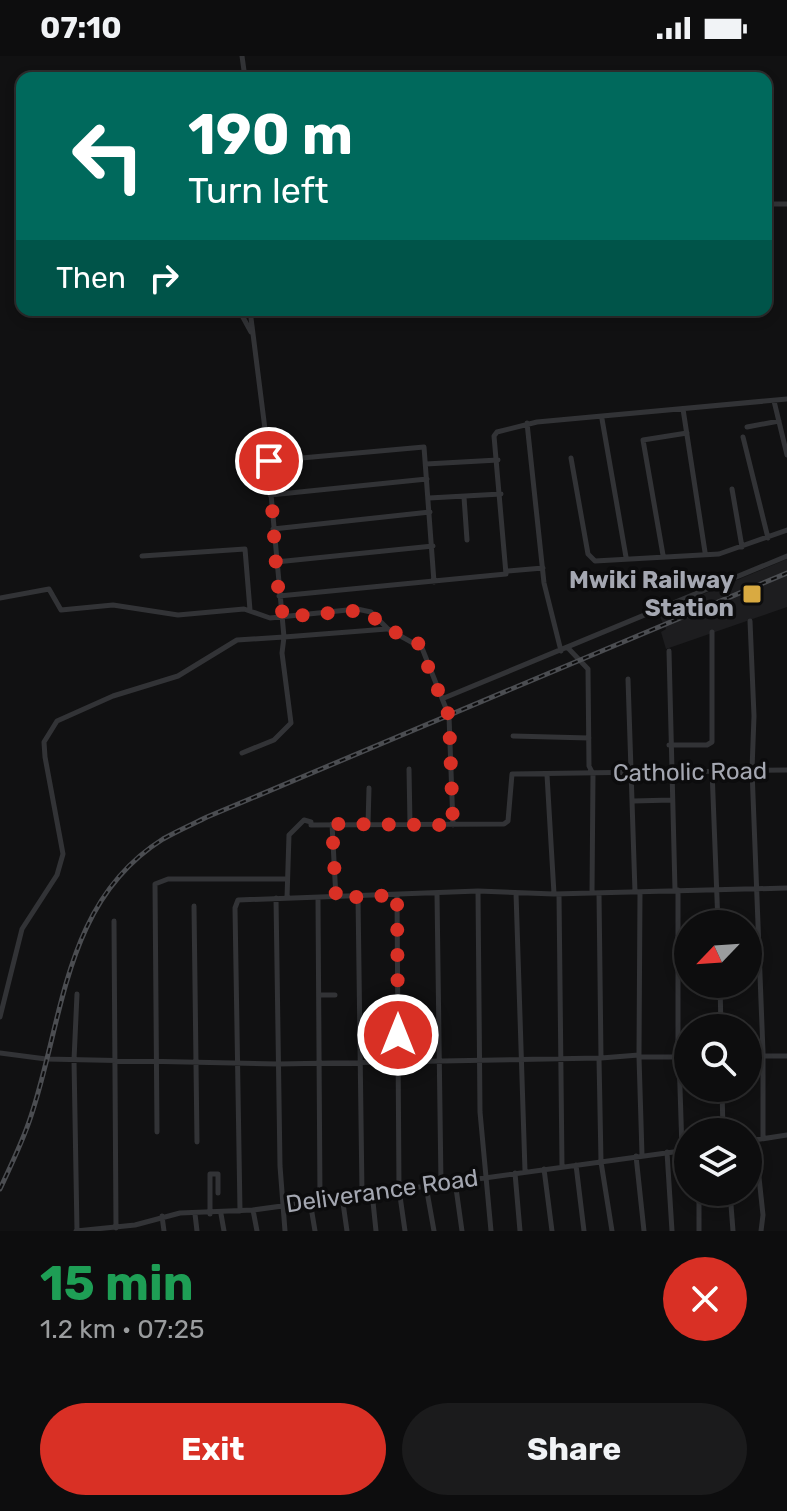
<!DOCTYPE html>
<html lang="en">
<head>
<meta charset="utf-8">
<style>
  :root { --surface:#0d0d0e; --page:#1b1b1c; --text:#f1f3f6; --muted:#9a9c9e; --line:#2d2d2e; --accent:#d93025 }
  body { margin:0; font-family:Rubik,sans-serif; background:var(--page); color:var(--text); height:100vh; display:flex; flex-direction:column; font-size:30px; white-space:nowrap }
  * { box-sizing:border-box; margin:0 }
  p { font-size:26px; color:var(--muted) }
  .icon { flex:none; width:44px; height:44px; fill:none; stroke:currentColor; stroke-width:2; stroke-linecap:round; stroke-linejoin:round }
  .map { position:relative; height:1175px; overflow:hidden }
  .panel { display:flex; flex-direction:column; background:var(--surface); flex:1 }
  .panel>* { flex:none }
  .hud { position:absolute; left:16px; top:16px; width:756px; height:244px; border-radius:16px; box-shadow:0 4px 12px #0003,0 0 0 2px var(--line); background:#00695c; color:#fff; overflow:hidden }
  .needle { width:52px; rotate:245deg }
  .controls { position:absolute; left:674px; top:854px; display:grid; gap:16px }
  .controls a { display:grid; place-items:center; width:88px; height:88px; border-radius:50%; background:var(--surface); box-shadow:0 4px 12px #0003,0 0 0 2px var(--line); font-size:40px }
  .pin { position:absolute; display:grid; place-items:center; width:68px; height:68px; color:#fff; margin:-34px; border:4px solid #fff; border-radius:50%; box-shadow:0 2px 8px #0007 }
  .me { position:absolute; width:88px; margin:-44px; rotate:0deg; stroke-linejoin:round; filter:drop-shadow(0 0 6px #0008) }
  .turn { display:flex; align-items:center; gap:28px; height:168px; padding:0 40px; font-size:36px }
  .turn .icon { width:104px; height:104px; stroke-width:2.5 }
  .turn b { display:block; font-size:56px; line-height:68px }
  .then { display:flex; align-items:center; height:76px; padding:0 40px; background:#0003; gap:16px; font-size:30px }
  .round { display:grid; place-items:center; flex:none; width:84px; height:84px; border-radius:42px; background:var(--page) }
  .overview { display:flex; align-items:center; justify-content:space-between; height:136px; padding:0 40px }
  h1 { font-size:48px; font-weight:700; line-height:60px; color:#1e9e55 }
  .action { display:flex; gap:16px; margin-top:auto; padding:16px 40px }
  .action a { flex:1; height:92px; border-radius:48px; background:var(--accent); color:#fff; font-size:32px; font-weight:700; line-height:92px; text-align:center }
  .action a+a { background:var(--page); color:var(--text) }
  .status { display:flex; justify-content:space-between; align-items:center; height:56px; padding:0 40px; background:var(--surface); direction:ltr }
  .status svg { height:22px; fill:currentColor }
  .map>svg:first-child { display:block }
  .built { fill:#1d1d1f }
  .lines { fill:none; stroke-linecap:round; stroke-linejoin:round }
  .minor { stroke:#323336; stroke-width:5 }
  .rail-casing { stroke:#4b4d51; stroke-width:5 }
  .rail { stroke:#0c0c0d; stroke-width:2; stroke-dasharray:6; stroke-linecap:butt }
  .route { stroke:#d93025; stroke-width:14; stroke-dasharray:0 25.2 }
  .poi-dot { fill:#d9aa41; stroke:#0c0c0d; stroke-width:3 }
  .labels { text-anchor:middle; stroke-width:7; stroke-linejoin:round; paint-order:stroke }
  .poi-label { font-size:24px; font-weight:bold; fill:#a4a7b1; stroke:#0c0c0d; text-anchor:end }
  .street-label { font-size:24px; fill:#a4a7b1; stroke:#0c0c0d }
</style>
</head>
<body>
<div class="status"><b>07:10</b><svg viewBox="0 0 49 12"><path d="M0 12V9h3v3zM5 12V6h3v6zM10 12V3h3v9zM15 12V0h3v12zM26 1h20v11H26zM47 4h2v5h-2z"/></svg></div>
<div class="map">
<svg width="787" height="1175" viewBox="0 0 787 1175">
  <rect width="100%" height="100%" fill="#111112"/>
  <path class="built" d="M787,503V551L666,593L661,576L666,573L658,557Z"/>
  <g class="lines">
    <path class="minor" d="M242,0L245,22
      M766,148H787
      M239,254L251,276
      M250,254L269,405
      M774,345L787,399
      M683,353L705,496
      M602,363L626,501
      M527,367L544,527L561,595
      M747,371L779,365
      M743,381L768,482
      M571,402L588,498L595,505L719,498L787,474
      M426,408L498,404
      M732,433L742,491
      M270,439L427,423
      M464,441L467,484
      M429,442L501,438
      M273,473L430,456
      M663,499L643,384L687,377
      M142,500L245,493L250,554
      M276,506L433,490
      M508,515L543,512
      M279,540L506,518L494,380L497,376L537,366L787,343
      M0,542L49,533L61,554L113,549L178,559L244,553L270,562L357,553L371,556L388,573L422,592L449,660L453,769
      M750,565L754,660L752,714L763,996V1082
      M568,592L588,613L589,710L593,718L592,837
      M669,595L675,834
      M628,623L635,836
      M444,642L787,500
      M513,680L589,682
      M669,689H707L712,686V576
      M242,697L274,684L291,667L282,597L284,581L387,573
      M409,713L410,768
      M712,714L718,868
      M547,719L554,838
      M633,745L672,744
      M332,768L336,842
      M368,769L369,732
      M678,834V1000H688
      M478,835L480,1056L491,1175
      M516,837L525,1115
      M599,837L601,1002L639,999L640,836
      M437,838L441,1128
      M559,838L562,1110
      M397,839L399,1133L405,1175
      M358,840L362,1137
      M276,842L280,1110L285,1175
      M287,842L289,779L304,764L311,766V769L504,768L508,765L512,718L787,714
      M318,843L320,1144
      M194,850L197,1086
      M114,865L116,1172
      M720,928L721,972
      M319,939H335
      M0,961L22,873L57,819L63,798L45,701L44,686L57,665L113,640L178,620L237,584L284,581L268,405L424,391L434,526
      M0,997L46,1003L278,1008L599,1002L601,1106L612,1175
      M748,1000H787
      M722,1032L723,1076
      M157,1076L155,828L168,823H287
      M755,1084L763,1159L761,1175
      M748,1085L787,1079
      M667,1096L672,1175
      M642,1099L639,1001H679L682,1094
      M636,1100L644,1175
      M576,1109L584,1175
      M544,1113L552,1175
      M515,1117L520,1175
      M455,1125L462,1175
      M426,1130L434,1175
      M372,1136L376,1175
      M699,1136V1175
      M730,1136L733,1175
      M342,1140L347,1175
      M310,1145L315,1175
      M253,1154L257,1175
      M240,1155L235,852L238,844L478,835L554,838L787,832
      M195,1158L197,1175
      M210,1158V1118H218V1137
      M221,1158L224,1175
      M162,1160L164,1175
      M76,1175L135,1169L180,1157L253,1154L688,1094
      M77,1175L74,1004L77,938"/>
    <g class="rail-casing">
      <path id="rail" d="M0,1133C11,1109 23,1085 31,1060C64,961 64,845 163,783C177,775 193,768 207,761L787,517"/>
    </g>
    <use href="#rail" class="rail"/>
  </g>
  <g class="lines">
    <path class="route" d="M269,405L277,524L283,561L364,554L388,573L418,587L449,660L453,769L332,768L336,842L397,839L398,979"/>
  </g>
  <rect class="poi-dot" x="742" y="528" width="20" height="20" rx="4"/>
  <g class="labels">
    <g class="poi-label">
      <text x="734" y="532">Mwiki Railway<tspan x="734" dy="28">Station</tspan></text>
    </g>
    <g class="street-label">
      <text transform="translate(690 716) rotate(-1)" y="8">Catholic Road</text>
      <text transform="translate(382 1135) rotate(-8)" y="8">Deliverance Road</text>
    </g>
  </g>
</svg>
<div class="controls">
<a><svg class="needle" viewBox="-14 -14 28 28"><path d="M0-13l5 13h-10z" fill="#e53935"/><path d="M0 13l5-13h-10z" fill="#9a9c9e"/></svg></a>
<a><svg class="icon" aria-label="search" viewBox="0 0 24 24"><circle cx="10" cy="10" r="6"/><path d="M15 15l6 6"/></svg></a>
<a><svg class="icon" aria-label="layers" viewBox="0 0 24 24"><path d="M12 4l9 5-9 5-9-5zM3 14l9 5 9-5"/></svg></a>
</div>
<div class="pin" style="left:269px;top:405px;background:#d93025"><svg class="icon" aria-label="arrive" viewBox="0 0 24 24"><path d="M6 21V4h12l-3 4 3 4H6"/></svg></div>
<svg class="me" style="left:398px;top:979px" viewBox="-20 -20 40 40"><circle r="17" fill="#d93025" stroke="#fff" stroke-width="3"/><path d="M0-11L8 9 0 5-8 9z" fill="#fff"/></svg>
<div class="hud">
<div class="turn"><svg class="icon" aria-label="left" viewBox="0 0 24 24"><path d="M17 20v-9H6M10 6l-5 5 5 5"/></svg><div><b>190 m</b>Turn left</div></div>
<div class="then">Then<svg class="icon" aria-label="right" viewBox="0 0 24 24"><path d="M7 20v-9h11M14 6l5 5-5 5"/></svg></div>
</div>
</div>
<section class="panel">
<div class="overview"><div><h1>15 min</h1><p>1.2 km · 07:25</p></div><a class="round" style="background:#d93025;color:#fff"><svg class="icon" aria-label="close" viewBox="0 0 24 24"><path d="M6 6l12 12M18 6L6 18"/></svg></a></div>
<div class="action"><a>Exit</a><a>Share</a></div>
</section>
</body>
</html>
